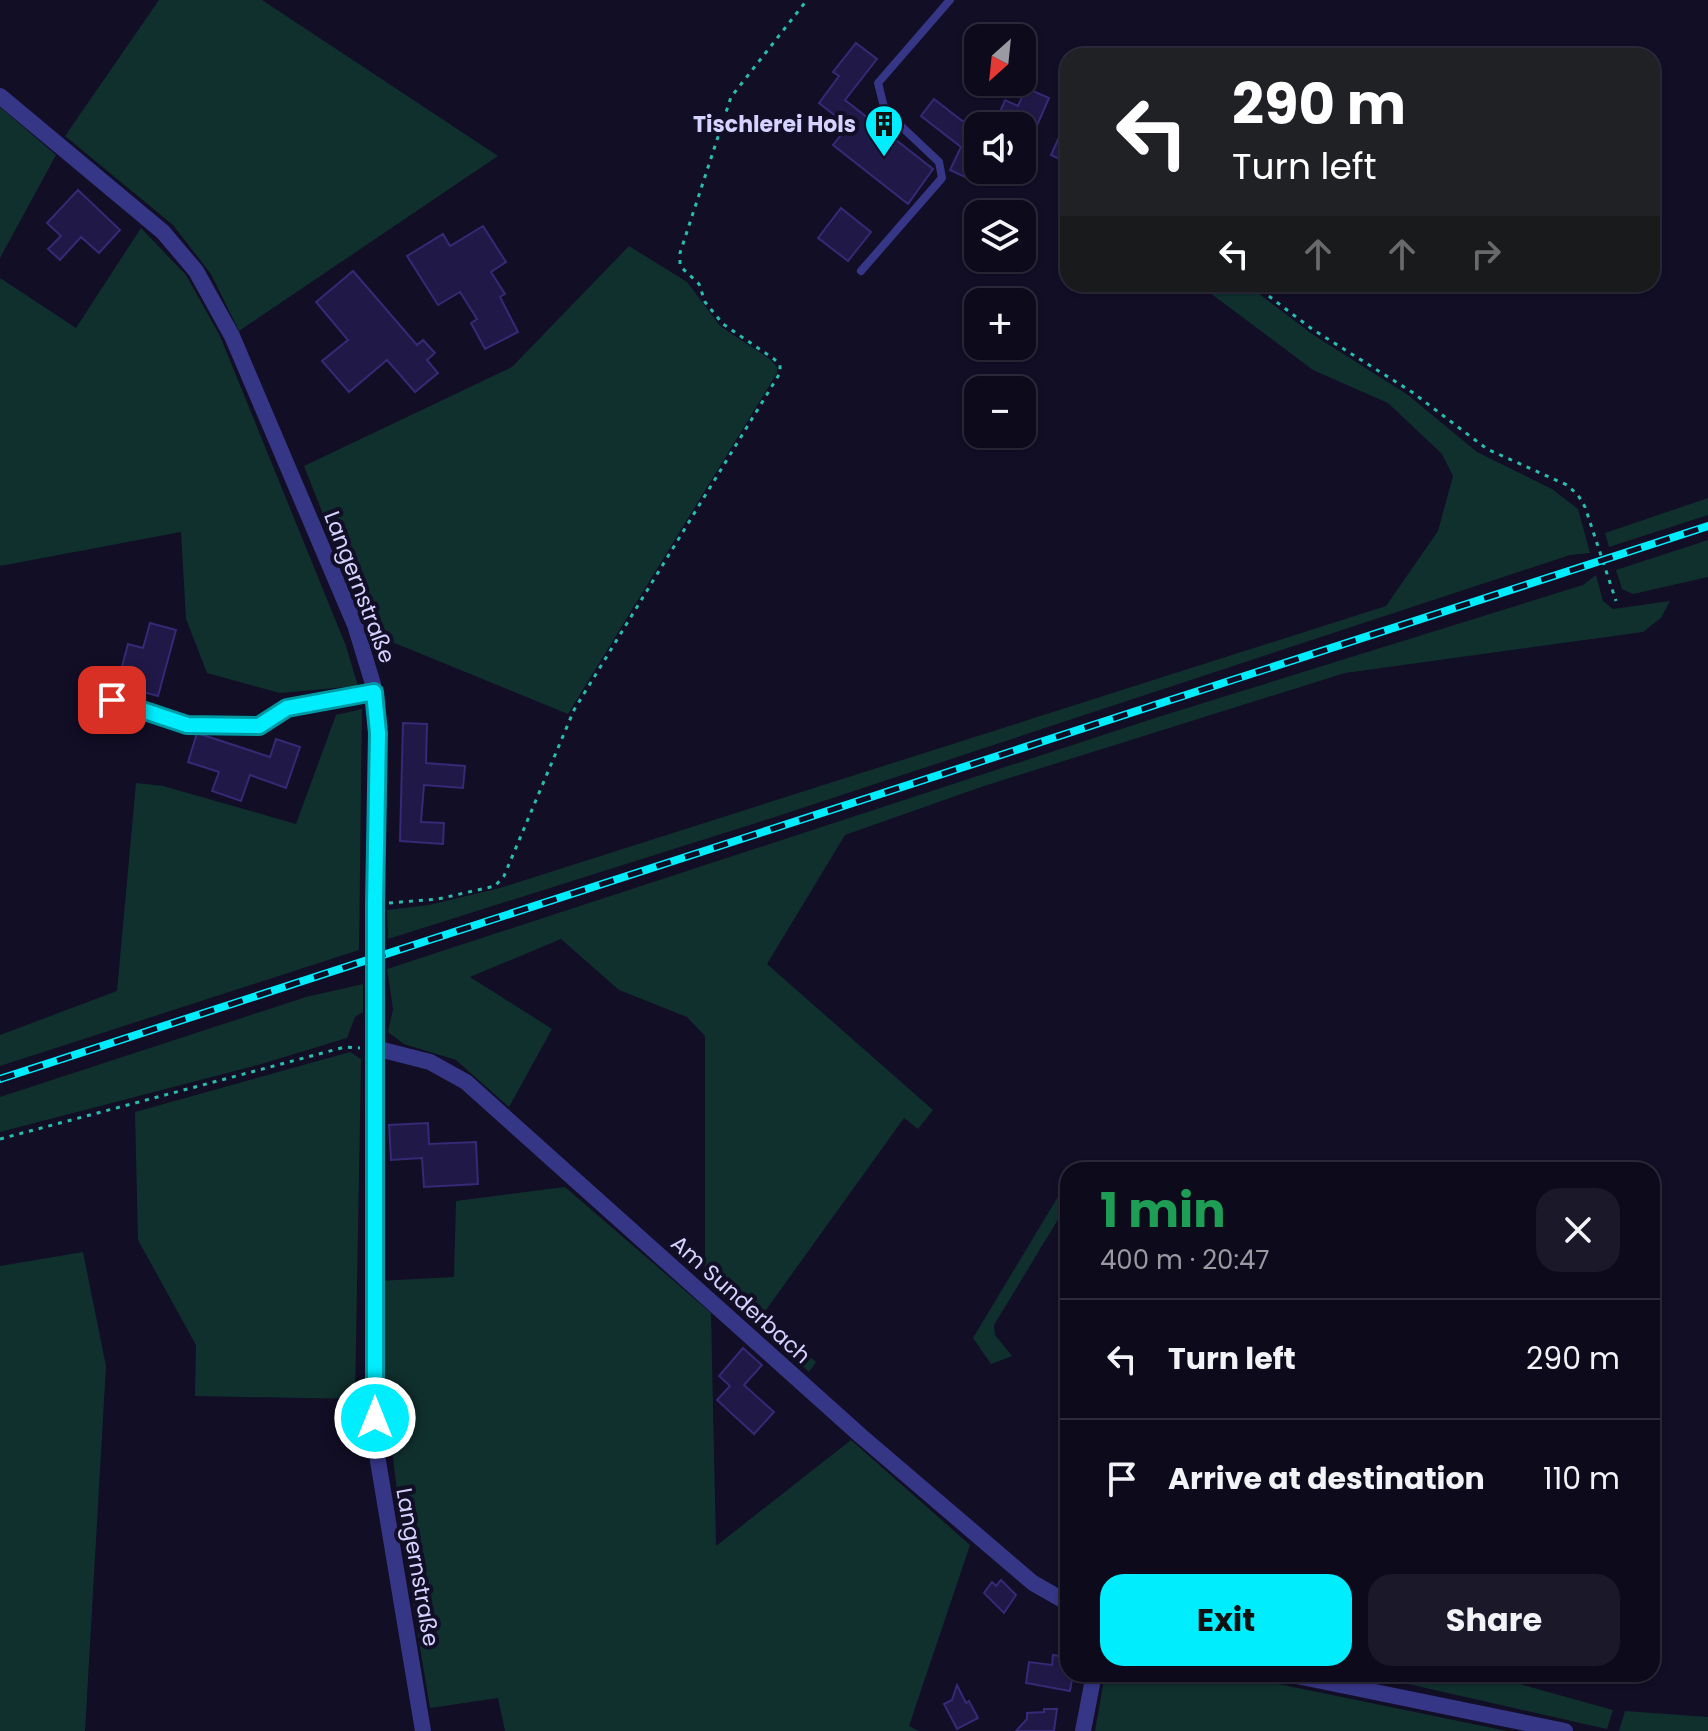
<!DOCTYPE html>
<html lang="en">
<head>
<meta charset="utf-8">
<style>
  :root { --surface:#0d0a1c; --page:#1b1829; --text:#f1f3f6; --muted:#9a9aa3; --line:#2d2b3b; --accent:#00edfd }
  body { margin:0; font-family:Poppins,sans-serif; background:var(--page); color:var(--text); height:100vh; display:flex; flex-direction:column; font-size:30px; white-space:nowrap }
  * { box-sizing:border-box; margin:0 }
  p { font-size:26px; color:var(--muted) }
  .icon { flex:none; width:44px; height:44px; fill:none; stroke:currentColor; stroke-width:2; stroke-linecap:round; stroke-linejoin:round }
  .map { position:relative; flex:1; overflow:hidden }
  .sheet { position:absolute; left:1060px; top:1162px; width:600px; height:520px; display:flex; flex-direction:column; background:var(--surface); border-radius:24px; box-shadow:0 2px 6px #0004,0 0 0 2px var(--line) }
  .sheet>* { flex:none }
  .banner { position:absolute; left:1060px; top:48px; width:600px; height:244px; border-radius:24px; box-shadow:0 2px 6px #0004,0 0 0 2px var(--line); background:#202124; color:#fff; overflow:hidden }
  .needle { width:52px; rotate:207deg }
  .controls { position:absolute; left:964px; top:24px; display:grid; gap:16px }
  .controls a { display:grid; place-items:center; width:72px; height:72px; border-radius:16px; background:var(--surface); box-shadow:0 2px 6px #0004,0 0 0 2px var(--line); font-size:40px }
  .pin { position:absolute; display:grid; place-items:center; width:68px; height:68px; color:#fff; margin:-34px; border-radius:16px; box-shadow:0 4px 12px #0006 }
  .me { position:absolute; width:88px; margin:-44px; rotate:0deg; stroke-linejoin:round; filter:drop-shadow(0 0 6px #0008) }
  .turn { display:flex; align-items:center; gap:28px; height:168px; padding:0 40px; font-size:36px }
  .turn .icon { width:104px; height:104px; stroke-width:2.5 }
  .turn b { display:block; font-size:56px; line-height:68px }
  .lanes { display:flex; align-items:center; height:76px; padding:0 40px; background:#0003; justify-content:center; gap:40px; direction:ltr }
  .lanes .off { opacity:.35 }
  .round { display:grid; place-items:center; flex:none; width:84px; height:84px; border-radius:24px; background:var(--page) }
  .summary { display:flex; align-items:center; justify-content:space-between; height:136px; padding:0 40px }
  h1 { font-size:48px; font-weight:700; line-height:60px; color:#1e9e55 }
  .action { display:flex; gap:16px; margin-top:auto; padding:16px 40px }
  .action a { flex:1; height:92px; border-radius:24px; background:var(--accent); color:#111; font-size:32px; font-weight:700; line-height:92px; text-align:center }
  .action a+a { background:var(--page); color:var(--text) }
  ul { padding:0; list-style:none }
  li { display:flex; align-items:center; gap:24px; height:120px; padding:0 40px; border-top:2px solid var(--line) }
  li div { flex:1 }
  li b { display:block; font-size:30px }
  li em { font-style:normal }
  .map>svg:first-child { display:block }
  .green { fill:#10302e }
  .building { fill:#201948; stroke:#362975; stroke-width:2 }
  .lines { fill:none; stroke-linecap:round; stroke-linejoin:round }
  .path { stroke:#29bdae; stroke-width:3; stroke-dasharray:4 6; stroke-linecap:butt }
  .service { stroke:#363687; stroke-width:8 }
  .minor { stroke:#363687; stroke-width:16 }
  .rail-casing { stroke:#00edfd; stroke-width:8 }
  .rail { stroke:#110e26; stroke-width:5; stroke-dasharray:15; stroke-linecap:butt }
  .minor-bridge { stroke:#363687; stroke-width:16 }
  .route-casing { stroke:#009aa4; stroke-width:20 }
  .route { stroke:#00edfd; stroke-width:14 }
  .labels { text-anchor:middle; stroke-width:8; stroke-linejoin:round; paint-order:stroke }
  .poi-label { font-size:22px; font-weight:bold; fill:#d6d2ff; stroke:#110e26; text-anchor:end }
  .street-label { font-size:22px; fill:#d6d2ff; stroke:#110e26 }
</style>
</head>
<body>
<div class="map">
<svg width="1708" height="1731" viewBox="0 0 1708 1731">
  <rect width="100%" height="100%" fill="#110e26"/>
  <path class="green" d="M159,0H262L498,156L239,331L211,274L173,225L65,136Z
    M0,107L56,155L0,258Z
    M141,228L186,275L220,336L346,646L358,686L280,693L207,673L186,619L181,532L0,566V278L76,328Z
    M629,246L687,282L720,326L771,360L777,367V373L568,714L370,633L304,466L512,367Z
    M1198,284H1246L1312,334L1408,395L1477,452L1552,489L1578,509L1590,553L1570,555L775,817L388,939L387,910L429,905L500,888L1386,606L1438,531L1453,476L1442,454L1388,403L1313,370Z
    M1708,498V515L1609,547L1605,533Z
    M1708,540V577L1633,594L1622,589L1616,570Z
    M1596,575L1603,601L1613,609L1670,601L1661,618L1643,632L1345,673L984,786L845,835L767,964L933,1110L918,1129L904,1118L761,1317L816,1362L809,1372L705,1280V1036L687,1017L619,990L561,939L470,977L552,1029L509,1107L456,1060L404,1044L388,1032L393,1009L387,969L1155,718L1583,585Z
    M362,709L359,950L0,1066V1035L117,991L136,783L163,786L296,824L336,715Z
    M363,984V1012L355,1017L347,1038L258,1065L0,1132V1097L306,997Z
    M350,1052L361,1059L355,1399L195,1396L196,1345L138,1240L135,1112Z
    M1068,1180V1203L994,1325L995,1335L1012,1356L991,1364L973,1338Z
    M565,1187L711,1313L716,1546L851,1440L970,1545L909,1726L919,1731H505L498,1698L430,1708C406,1564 385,1427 378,1281L454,1277L456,1201Z
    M83,1252L106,1366L85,1731H0V1266Z
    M1105,1674H1230L1507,1731H1095Z
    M1364,1674H1484L1613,1710L1607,1729Z
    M1625,1711L1708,1717V1731H1619Z"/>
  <path class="building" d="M856,43L877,59L845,100L933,169L908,204L833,145L848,126L819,103L839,76L833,72Z
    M1026,88L1049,98L1036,128L1000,112L1005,100L1018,106Z
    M934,99L961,120L978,129V183L950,170L961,147L921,116Z
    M1068,117V163L1051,155Z
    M78,190L120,230L99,253L81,237L60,260L48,249L61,236L47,223Z
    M841,208L871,232L848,261L818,238Z
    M483,226L506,262L491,272L505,294L500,297L518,332L485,349L471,323L477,319L460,292L438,305L407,256L443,234L450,246Z
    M353,271L417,345L423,340L435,353L427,360L438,373L415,392L387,360L349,392L322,361L348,340L316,302Z
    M150,623L176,630L158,696L117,685L128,644L143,648Z
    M403,723L427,724L426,763L465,766L463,788L424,785L421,822L444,823L443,844L400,841Z
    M197,733L270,757L276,739L300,747L286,788L250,775L241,801L212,791L219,772L188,762Z
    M428,1123L429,1144L476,1142L478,1184L424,1187L422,1158L391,1160L389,1125Z
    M743,1348L762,1365L744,1385L774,1412L754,1434L717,1400L730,1386L719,1376Z
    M1001,1580L1016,1595L1004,1613L984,1593L992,1582L996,1586Z
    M1053,1655L1068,1657V1674H1073L1070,1691L1026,1683L1029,1662L1052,1665Z
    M957,1685L966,1703L969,1701L978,1718L957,1729L944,1704L952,1700Z
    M1044,1709H1057L1054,1731H1016L1027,1719V1713L1044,1712Z"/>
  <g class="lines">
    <path class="path" d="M1253,284L1312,329L1412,392L1487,449L1567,485L1578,495L1585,507L1616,601
      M389,903L438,899L495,886L504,876L574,710L780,373V365L774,359L723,324L705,302L699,284L680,266V253L731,97L807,0
      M0,1139L345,1047L360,1048"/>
    <path class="service" d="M861,271L942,178L939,162L885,111L878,83L950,0
      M112,700L187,725L259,726L287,708L374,692"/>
    <path class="minor" d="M0,96L163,232L196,271L232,336L355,625L373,684L378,733L375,934
      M375,981L376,1449L423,1731
      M375,1048L430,1062L466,1082L861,1436L1033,1583L1068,1603
      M1287,1674L1565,1731
      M1083,1731L1094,1674"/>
    <g class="rail-casing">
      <path id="rail" d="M0,1079L1708,526"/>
    </g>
    <use href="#rail" class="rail"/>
    <path class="minor-bridge" d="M375,981V934"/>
  </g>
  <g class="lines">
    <g class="route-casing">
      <path id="route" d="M112,700L187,725L259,726L287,708L374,692L378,733L375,904V1418"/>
    </g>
    <use href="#route" class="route"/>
  </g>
  <defs>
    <g id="building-pin" transform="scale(2)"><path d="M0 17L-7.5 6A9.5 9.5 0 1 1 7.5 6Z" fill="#00edfd" stroke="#110e26"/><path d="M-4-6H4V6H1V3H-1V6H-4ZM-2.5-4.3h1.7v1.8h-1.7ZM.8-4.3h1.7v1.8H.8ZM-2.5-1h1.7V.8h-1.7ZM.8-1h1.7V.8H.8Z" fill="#111"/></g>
  </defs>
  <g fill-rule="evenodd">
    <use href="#building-pin" x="884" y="124"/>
  </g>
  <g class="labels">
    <g class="poi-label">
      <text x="856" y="132">Tischlerei Hols</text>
    </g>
    <g class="street-label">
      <text transform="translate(360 587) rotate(69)" y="8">Langernstraße</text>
      <text transform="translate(741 1299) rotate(42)" y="8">Am Sunderbach</text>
      <text transform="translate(418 1567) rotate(80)" y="8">Langernstraße</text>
    </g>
  </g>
</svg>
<div class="controls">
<a><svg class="needle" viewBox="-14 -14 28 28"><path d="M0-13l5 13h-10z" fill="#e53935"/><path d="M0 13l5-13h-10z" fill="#9a9aa3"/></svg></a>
<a><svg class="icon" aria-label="sound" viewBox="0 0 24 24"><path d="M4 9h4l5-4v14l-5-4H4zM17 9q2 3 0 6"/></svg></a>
<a><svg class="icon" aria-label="layers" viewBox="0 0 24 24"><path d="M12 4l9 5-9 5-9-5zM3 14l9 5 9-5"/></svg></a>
<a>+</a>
<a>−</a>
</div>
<div class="pin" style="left:112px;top:700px;background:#d93025"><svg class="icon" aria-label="arrive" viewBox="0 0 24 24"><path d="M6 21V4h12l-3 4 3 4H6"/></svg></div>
<svg class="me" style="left:375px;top:1418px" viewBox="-20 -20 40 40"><circle r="17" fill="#00edfd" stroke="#fff" stroke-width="3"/><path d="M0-11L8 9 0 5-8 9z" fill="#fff"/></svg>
<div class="banner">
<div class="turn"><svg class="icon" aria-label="left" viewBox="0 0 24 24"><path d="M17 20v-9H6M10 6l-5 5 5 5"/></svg><div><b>290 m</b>Turn left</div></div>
<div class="lanes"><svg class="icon" aria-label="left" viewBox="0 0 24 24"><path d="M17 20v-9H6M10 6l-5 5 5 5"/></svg><svg class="icon off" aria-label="ahead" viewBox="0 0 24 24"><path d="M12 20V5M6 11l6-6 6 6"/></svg><svg class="icon off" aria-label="ahead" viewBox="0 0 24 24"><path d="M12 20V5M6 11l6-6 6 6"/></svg><svg class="icon off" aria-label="right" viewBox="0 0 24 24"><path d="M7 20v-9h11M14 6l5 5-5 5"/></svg></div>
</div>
<section class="sheet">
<div class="summary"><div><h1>1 min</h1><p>400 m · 20:47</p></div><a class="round"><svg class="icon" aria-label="close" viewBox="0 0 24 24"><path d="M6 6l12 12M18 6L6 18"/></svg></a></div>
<ul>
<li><svg class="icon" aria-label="left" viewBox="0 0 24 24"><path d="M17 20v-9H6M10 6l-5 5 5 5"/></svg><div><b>Turn left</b></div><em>290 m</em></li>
<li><svg class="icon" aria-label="arrive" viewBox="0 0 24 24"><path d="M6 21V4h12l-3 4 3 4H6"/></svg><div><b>Arrive at destination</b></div><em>110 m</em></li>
</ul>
<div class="action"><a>Exit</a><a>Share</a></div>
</section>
</div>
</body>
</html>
